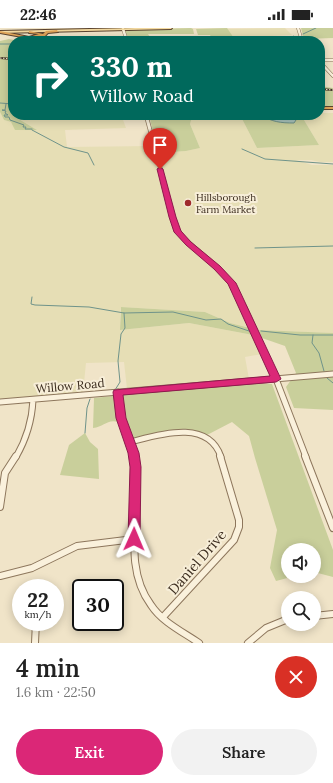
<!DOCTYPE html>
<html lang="en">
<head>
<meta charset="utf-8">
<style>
  :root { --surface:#fff; --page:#f2f2f2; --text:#222; --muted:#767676; --accent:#db2777 }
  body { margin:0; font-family:Lora,serif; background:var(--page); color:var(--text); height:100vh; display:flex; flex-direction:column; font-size:15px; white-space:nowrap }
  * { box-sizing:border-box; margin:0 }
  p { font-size:13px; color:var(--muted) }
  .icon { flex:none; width:22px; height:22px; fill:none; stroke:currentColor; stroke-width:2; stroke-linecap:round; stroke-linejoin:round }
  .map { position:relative; height:615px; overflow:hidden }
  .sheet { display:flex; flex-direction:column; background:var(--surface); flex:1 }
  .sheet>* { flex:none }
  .hud { position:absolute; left:8px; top:8px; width:317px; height:84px; border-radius:16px; box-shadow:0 2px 10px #0003; background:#00695c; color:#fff; overflow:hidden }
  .tools { position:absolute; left:281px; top:515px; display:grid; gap:8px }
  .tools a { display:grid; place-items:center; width:40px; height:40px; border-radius:50%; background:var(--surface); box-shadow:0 2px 10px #0003; font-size:20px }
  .speed { position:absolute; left:12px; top:551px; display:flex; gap:8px; font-size:20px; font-weight:700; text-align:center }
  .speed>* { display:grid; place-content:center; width:52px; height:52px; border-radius:50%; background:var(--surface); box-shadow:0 2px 10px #0003; line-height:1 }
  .speed small { font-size:10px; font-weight:400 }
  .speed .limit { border:2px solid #111; border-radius:6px; background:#fff; color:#111 }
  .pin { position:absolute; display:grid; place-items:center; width:34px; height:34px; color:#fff; margin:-41px -17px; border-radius:50% 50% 50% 0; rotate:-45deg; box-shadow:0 0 4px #0007 }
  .pin .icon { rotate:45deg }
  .me { position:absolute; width:44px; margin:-22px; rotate:1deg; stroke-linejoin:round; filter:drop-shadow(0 0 3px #0008) }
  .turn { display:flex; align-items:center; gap:14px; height:84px; padding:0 16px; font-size:18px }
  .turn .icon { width:52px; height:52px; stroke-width:2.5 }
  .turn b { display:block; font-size:28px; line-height:34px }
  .round { display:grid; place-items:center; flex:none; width:42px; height:42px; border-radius:21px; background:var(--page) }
  .summary { display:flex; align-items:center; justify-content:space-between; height:68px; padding:0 16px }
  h1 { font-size:24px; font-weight:600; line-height:30px }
  .cta { display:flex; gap:8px; margin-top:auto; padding:8px 16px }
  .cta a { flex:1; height:46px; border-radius:24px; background:var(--accent); color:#fff; font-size:16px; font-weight:600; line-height:46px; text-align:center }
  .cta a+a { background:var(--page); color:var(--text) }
  .status { display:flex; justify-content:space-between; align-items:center; height:28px; padding:0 20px; background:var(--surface); direction:ltr }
  .status svg { height:11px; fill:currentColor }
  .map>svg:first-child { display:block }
  .farmland { fill:#e6deb5 }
  .green { fill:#c9cf9b }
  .water { fill:#a9c4bc; stroke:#6f938a }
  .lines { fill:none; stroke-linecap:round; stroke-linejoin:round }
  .stream { stroke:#6f938a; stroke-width:1 }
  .minor-far4-casing { stroke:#8d765c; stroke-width:3.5 }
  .minor-far3-casing { stroke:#8d765c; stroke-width:4.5 }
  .minor-far2-casing { stroke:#8d765c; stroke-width:5.5 }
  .minor-far1-casing { stroke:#8d765c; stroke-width:7 }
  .minor-casing { stroke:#8d765c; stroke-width:8 }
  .major-casing { stroke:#5b4430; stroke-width:2 }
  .highway-casing { stroke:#5b4430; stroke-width:2 }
  .minor-far4 { stroke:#faf1dc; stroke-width:2.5 }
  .minor-far3 { stroke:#faf1dc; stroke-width:3 }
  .minor-far2 { stroke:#faf1dc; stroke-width:4 }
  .minor-far1 { stroke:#faf1dc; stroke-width:5 }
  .minor { stroke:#faf1dc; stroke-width:6 }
  .major { fill:#f3d9a0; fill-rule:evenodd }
  .highway { fill:#e0a458; fill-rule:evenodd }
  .rail-casing { stroke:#3d2e20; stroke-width:2 }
  .rail { stroke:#f7eed8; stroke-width:1; stroke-dasharray:1.5; stroke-linecap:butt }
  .route { fill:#db2777; stroke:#8e194d }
  .poi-dot { fill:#9e2a2b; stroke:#f7eed8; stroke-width:1.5 }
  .labels { text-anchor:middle; stroke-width:4; stroke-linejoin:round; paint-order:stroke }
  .far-poi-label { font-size:10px; fill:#3d2e20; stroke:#f7eed8; text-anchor:start }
  .street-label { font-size:12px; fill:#3d2e20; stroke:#f7eed8 }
  .near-street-label { font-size:14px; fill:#3d2e20; stroke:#f7eed8 }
</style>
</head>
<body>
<div class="status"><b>22:46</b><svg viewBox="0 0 49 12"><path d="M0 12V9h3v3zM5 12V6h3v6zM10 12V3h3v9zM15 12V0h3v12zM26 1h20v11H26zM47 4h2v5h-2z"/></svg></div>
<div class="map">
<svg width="333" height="615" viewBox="0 0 333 615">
  <rect width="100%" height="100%" fill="#f0e4c8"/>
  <path class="farmland" d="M285,0L292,7L271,8L266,11L268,13H236L227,1Z
    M0,84L4,92L37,102L17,90L16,87H106L122,89L126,100L65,102L67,119L152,118L154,125L186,123L200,120L190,96L192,89L240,87L257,120L319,117L301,87H320V85H333V134H320L311,132H296L312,137H333V305L259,302L230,295L205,284L121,279L120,285V302L189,295L253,307L262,326L245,329L249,351L127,361L124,334L86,335L83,365L0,371Z"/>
  <path class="green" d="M191,0L193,1L194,6H148L150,9L153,10L142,11L141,9L127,10L125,2Z
    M227,0L236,13H213L210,7H198L196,1Z
    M301,0H333V10L304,11Z
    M9,11L19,13H13V87H16L17,90L37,102H15L11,94L4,92L0,84V13Z
    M320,58L333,60V78H320Z
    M149,87H228L192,89L190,96L200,120L186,123L158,125Z
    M240,87H301L319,117L257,120Z
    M121,279L205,284L230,295L250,300L253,307L189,295L120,302Z
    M259,302L333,305V382L294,380L286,359L296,345L285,318L262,310Z
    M253,355L272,356L333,522V549L314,544V522H288V548H295L276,553L270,540L277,502L255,430L249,408L232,394L207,407L194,403L182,402L134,410L131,409L123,386L121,369L125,366Z
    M113,368L116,370L118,394C107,391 104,399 93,400L94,370Z
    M85,405L90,414L98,421L99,451L60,447L69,417Z"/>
  <path class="water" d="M261,87H293L296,92L294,95C281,95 272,94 261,87Z"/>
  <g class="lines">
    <path class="stream" d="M303,6L316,0
      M115,10L122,9
      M274,11L296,10L294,8
      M64,13H67
      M71,13L112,10
      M0,16H13
      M0,75L13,76
      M6,76L5,82H2L6,83L5,85L8,87H4L5,89H9L10,92L24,97L23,99H26L25,101H32
      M124,87L141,88
      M151,90L188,88
      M32,102L64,119L88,125L94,137
      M242,121L265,131L333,136
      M255,220L333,218
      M32,269L31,276L35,277L89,279L124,285L173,284L206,292L221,291L228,296L249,303
      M261,303L300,307H333
      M313,307L312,315L319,325L324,343
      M327,350L333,355
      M115,362L120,354L118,333L121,306L125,300L124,285
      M85,405L87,380L90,371"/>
    <g class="minor-far4-casing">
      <path id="minor-far4" d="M298,0L302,13
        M123,1L127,13
        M320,32H333
        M320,34L333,48"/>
    </g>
    <g class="minor-far3-casing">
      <path id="minor-far3" d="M146,87L167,165"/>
    </g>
    <g class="minor-far2-casing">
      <path id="minor-far2" d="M166,164L176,200L184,211L222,244L234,259L244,281"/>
    </g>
    <g class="minor-far1-casing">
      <path id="minor-far1" d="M244,280L276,351L306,429
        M118,364L121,389L134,429
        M0,374L333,346
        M130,414C158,407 208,390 221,429
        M16,429C27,410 32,393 33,372"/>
    </g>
    <g class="minor-casing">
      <path id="minor" d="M133,428C145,476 119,534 151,577C162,594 183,604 199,615
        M305,428L333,500
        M0,479L5,445L16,428
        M0,548L32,540L77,518L134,511
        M314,588L333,586
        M163,589L234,512L239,499V492L220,428
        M35,615L36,594
        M248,615L266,600L288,591"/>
    </g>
    <g class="major-casing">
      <path id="major" d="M135,0H172L171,1L0,5V3Z"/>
    </g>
    <g class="highway-casing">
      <path id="highway" d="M57,2L58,4L48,5L41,12L38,11L42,8L32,10L41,13H35L22,9L0,5V3L29,9L39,6L29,5V3L43,6L46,3Z
        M320,79H333V81H320Z"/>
    </g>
    <use href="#minor-far4" class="minor-far4"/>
    <use href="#minor-far3" class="minor-far3"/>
    <use href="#minor-far2" class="minor-far2"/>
    <use href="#minor-far1" class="minor-far1"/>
    <use href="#minor" class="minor"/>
    <use href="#major" class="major"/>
    <use href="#highway" class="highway"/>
    <g class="rail-casing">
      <path id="rail" d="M0,30L13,31
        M320,61L333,62"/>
    </g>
    <use href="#rail" class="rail"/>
  </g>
  <path class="route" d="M160,139L163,141L176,189L181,203L191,214L220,238L236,255L281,351L276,354L123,367L126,390L139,425L141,439L140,511L138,514L134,516L129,514L128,511L130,439L128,425L116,390L113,364L114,362L270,348L228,256L214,241L186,217L174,204L169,189L157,141Z"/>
  <circle class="poi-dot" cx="188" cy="175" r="4"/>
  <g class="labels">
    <g class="far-poi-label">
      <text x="196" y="173">Hillsborough<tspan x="196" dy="12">Farm Market</tspan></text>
    </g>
    <g class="street-label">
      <text transform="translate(70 358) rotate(-5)" y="4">Willow Road</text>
    </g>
    <g class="near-street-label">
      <text transform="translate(197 534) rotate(-49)" y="5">Daniel Drive</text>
    </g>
  </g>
</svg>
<div class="tools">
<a><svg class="icon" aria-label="sound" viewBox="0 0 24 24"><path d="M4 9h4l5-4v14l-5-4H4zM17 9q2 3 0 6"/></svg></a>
<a><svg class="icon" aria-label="search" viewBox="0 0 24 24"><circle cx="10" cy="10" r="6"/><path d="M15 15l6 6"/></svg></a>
</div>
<div class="speed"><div>22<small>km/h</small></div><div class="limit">30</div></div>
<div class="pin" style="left:160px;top:141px;background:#d93025"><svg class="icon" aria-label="arrive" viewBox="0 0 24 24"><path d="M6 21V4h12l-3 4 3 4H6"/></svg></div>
<svg class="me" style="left:134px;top:511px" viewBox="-20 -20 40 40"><path d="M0-17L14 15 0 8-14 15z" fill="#db2777" stroke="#fff" stroke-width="4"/></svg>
<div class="hud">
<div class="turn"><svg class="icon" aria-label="right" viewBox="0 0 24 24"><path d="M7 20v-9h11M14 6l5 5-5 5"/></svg><div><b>330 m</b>Willow Road</div></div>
</div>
</div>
<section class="sheet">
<div class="summary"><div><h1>4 min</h1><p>1.6 km · 22:50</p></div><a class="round" style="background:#d93025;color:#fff"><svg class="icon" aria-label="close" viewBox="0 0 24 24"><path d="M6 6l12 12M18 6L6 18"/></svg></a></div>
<div class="cta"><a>Exit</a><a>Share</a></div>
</section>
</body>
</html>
